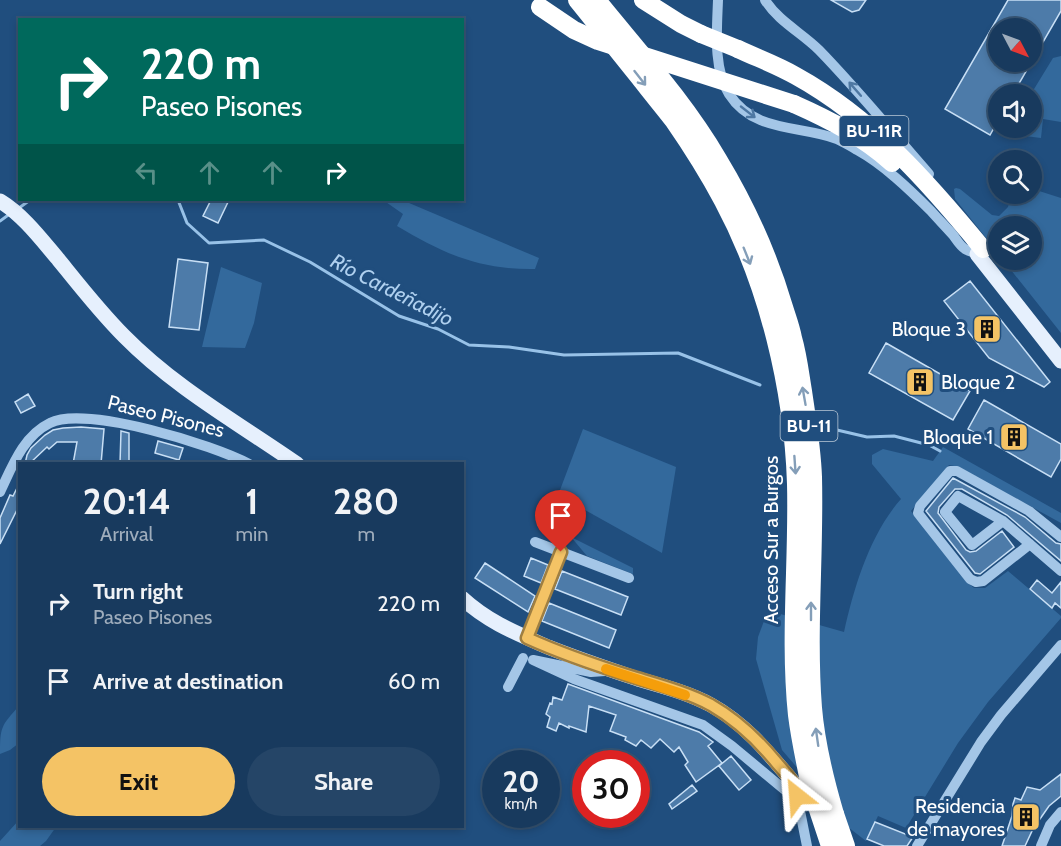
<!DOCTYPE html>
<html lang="en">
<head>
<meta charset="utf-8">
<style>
  :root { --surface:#183a5e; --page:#254567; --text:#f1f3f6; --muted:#9fadbc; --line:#365473; --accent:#f4c365 }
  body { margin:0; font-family:Cabin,sans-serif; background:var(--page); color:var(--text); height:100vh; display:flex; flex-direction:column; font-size:22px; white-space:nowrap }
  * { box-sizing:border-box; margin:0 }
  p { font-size:20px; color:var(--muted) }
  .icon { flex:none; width:33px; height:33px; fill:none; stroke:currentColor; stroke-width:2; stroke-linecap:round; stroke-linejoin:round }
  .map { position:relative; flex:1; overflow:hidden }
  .side { position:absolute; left:18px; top:462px; width:446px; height:366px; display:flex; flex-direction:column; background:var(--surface); border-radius:0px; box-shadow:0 3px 9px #0003,0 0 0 2px var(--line) }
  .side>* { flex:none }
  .banner { position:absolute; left:18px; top:18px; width:446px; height:183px; border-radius:0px; box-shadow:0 3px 9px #0003,0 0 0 2px var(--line); background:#00695c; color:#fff; overflow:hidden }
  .needle { width:39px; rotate:131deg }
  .buttons { position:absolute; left:988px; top:18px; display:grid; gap:12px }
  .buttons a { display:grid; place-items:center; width:54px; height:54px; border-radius:50%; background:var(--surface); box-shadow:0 3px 9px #0003,0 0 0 2px var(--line); font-size:30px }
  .speed { position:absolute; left:482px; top:750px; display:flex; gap:12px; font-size:30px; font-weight:700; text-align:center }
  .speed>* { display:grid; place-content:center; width:78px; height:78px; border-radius:50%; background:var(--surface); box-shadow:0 3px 9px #0003,0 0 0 2px var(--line); line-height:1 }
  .speed small { font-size:15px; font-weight:400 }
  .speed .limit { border:9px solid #d22; background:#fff; color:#111 }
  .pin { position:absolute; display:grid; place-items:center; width:51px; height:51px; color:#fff; margin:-62px -26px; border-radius:50% 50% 50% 0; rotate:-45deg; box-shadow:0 0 6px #0007 }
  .pin .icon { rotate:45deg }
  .me { position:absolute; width:66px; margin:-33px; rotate:332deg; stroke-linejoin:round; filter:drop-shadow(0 0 4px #0008) }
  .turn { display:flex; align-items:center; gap:21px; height:126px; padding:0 24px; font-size:27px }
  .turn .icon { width:78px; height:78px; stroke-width:2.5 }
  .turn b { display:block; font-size:42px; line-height:51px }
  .lanes { display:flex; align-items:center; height:57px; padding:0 24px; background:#0003; justify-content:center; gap:30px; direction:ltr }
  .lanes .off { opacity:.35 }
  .eta { display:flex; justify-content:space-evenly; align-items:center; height:102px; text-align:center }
  .eta b { font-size:36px; font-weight:800; line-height:42px }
  .primary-button { display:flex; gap:12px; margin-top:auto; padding:12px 24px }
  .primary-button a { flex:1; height:69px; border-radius:36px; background:var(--accent); color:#111; font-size:24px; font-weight:800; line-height:69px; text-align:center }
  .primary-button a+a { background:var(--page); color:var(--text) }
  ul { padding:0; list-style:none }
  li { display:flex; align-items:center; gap:18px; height:78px; padding:0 24px }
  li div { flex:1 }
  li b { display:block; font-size:22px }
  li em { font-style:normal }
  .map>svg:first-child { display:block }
  .green { fill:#33699c }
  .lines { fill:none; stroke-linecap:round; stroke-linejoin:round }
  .stream { stroke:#98c2e8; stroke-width:3 }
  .building { fill:#4d7ba9; stroke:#c8dff5; stroke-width:1.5; fill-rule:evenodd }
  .minor { stroke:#a4c6e7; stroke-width:10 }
  .major { stroke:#e6f0fd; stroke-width:15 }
  .highway { stroke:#fff; stroke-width:18 }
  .highway-bridge { stroke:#fff; stroke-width:18 }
  .oneway { stroke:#849eb8 }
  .oneway2 { stroke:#4e78a3 }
  .route-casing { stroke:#9f7f42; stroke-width:15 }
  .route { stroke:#f4c365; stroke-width:10 }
  .slow { stroke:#f59e0b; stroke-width:10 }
  .labels { text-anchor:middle; stroke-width:6; stroke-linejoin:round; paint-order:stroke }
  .shield { fill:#204e7e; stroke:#bccad8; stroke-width:1.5 }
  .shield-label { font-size:18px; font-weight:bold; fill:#fff }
  .poi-label { font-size:20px; fill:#fff; stroke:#204e7e; text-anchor:end }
  .street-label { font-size:20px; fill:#fff; stroke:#204e7e }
  .water-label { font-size:21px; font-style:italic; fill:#afd0ef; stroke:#204e7e }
</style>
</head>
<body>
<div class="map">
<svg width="1061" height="846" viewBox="0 0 1061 846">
  <rect width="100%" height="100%" fill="#204e7e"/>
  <path class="green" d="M1061,56V122L1043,119L1041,138L1017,135L1013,130V128H1032L1031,94L1053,58Z
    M1032,187L1036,190L1061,198V333L1003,260H1032V226H999V254L955,199L954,189L956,188L960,189L992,215L999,216L1008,207L1012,194H1032Z
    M383,200H402L539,258L535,269C480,270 444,254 397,226L403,214Z
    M221,267L262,283L254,323L245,348L202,347Z
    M583,429L676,467L662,553L585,510L537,509L557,498Z
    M943,447L1061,513V523L959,467L949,465L911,511L966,581L974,588H985L1008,571L1061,616V618L988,702L958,743L906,828L878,816L866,841L848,827L782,750L756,659L758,637L764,621L774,613H777L844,632C854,587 870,534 901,499L872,464V455L883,449L933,461Z
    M571,537L633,568V574L587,556Z
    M19,706V743L10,750L0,754C0,727 1,726 19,706Z
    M19,820L20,826L56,827L46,841L40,846H0V841Z"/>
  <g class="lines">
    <path class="stream" d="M178,200L187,223L209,243L264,240L310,262L399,316L438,329L469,345L509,347L564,355L678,353L760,385
      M19,208L30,200
      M0,221L11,213
      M822,422L837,430L867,437L894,436L929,445L940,451"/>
  </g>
  <path class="building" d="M831,0H866L859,10L852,12Z
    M1008,0H1061V11L1013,94H999V119L990,135L945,109ZM999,28H1032V62H999Z
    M211,200H229L218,223L203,216Z
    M178,259L208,263L199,330L169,327Z
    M970,281L1050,382L1044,387L989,358L944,301Z
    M886,343L970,391L953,420L869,373Z
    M28,394L35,406L21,413L15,402Z
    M984,400L1061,444V459L1051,477L968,429Z
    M81,427L104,429L101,464H73L77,442H57L49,449L47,447L29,464H25L27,455L31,448L45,435L53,430L63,428Z
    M121,431L129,433V464H120Z
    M158,441L183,448L179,460L155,453Z
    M953,478L1025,517L1056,543L1061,544V561L1007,515L962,489H955L939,507L938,513L966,550L970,552L976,551L1002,531L1014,547L980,574L975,573L926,511Z
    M20,482V511L17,510L0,544V518L10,495L13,496Z
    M531,558L548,565L541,583L524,576Z
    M485,563L535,596L528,612L475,578Z
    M562,571L628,597L621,615L555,589Z
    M1037,580L1052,593L1061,582V608L1055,603L1052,608L1030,589Z
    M549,603L616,630L609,648L542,621Z
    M568,684L699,732L713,742L708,746L722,763L696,782L685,765L688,762L679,747L674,752L660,739L651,748L641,740L636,746L625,740L626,737L610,731L616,715L589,706L586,732L569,726V728L559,723L556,731L547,727L550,717L546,714L550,703L552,704L553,697L562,700Z
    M731,756L751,780L739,790L719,766Z
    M1061,774V796L1049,806L1033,829L1025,846H1002L1012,816L1013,804L1015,798L1021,800L1027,787L1040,790Z
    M692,785L697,791L672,809L669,804Z
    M875,822L913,837L907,846H884L867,839Z"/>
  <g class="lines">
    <path class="minor" d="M718,0C717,29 713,69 729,94C754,133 800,125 837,139C843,142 851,146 857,150C884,165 909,189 931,211C938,219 946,227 953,235C956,239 960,246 965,249C968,251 973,252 977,254
      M765,0C778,21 802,33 819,50C857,89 892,132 929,174
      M0,492C12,467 23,436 50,423C85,405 214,445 249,464
      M1003,521L972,545L945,512L958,496L1003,521L1061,571
      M535,542L629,578
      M1030,544L983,581L976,582L970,579L925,522L918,513L920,506L950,471H957L1029,511L1061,537
      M527,638L561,552
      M605,671L591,672L533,660L574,679L703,725L732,746L798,801
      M508,687L523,658
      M797,796L807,846
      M917,846L981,742L1001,715L1061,645
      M1041,846L1050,825L1061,812"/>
    <path class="major" d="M0,201C23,215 41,239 58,259C79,285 100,312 124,336C174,387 238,423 297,464
      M977,254L1061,361
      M462,598C488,622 516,633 548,647C578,659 608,669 638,679C662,686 689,693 711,705C751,727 776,763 805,796"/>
    <path class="highway" d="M577,0C599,27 620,54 642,81C652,94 663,107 673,120C691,146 708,173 723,201C768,285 793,389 796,484C798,561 789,638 797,715C800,739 805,762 810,786
      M597,0C639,52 684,101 718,159C747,207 768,253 784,307C787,317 791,327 793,338C798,355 800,373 803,391C807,419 812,448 813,477C815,554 807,631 813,708C816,744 825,780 835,814
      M643,0L681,24L701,34
      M738,49C757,58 777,65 796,76C872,118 928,182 983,249
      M794,104C830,120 863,137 892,163"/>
    <path class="highway-bridge" d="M540,7L574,30L598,41L794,104
      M701,34L738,49
      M810,786L830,846
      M835,814L846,846"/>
  </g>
  <defs><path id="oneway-shaft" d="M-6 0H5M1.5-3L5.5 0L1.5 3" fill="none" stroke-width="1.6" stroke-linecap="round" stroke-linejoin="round" transform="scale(1.5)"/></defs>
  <g class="oneway">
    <use href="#oneway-shaft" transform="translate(640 78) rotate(52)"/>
    <use href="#oneway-shaft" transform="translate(747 256) rotate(68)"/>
    <use href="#oneway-shaft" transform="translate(804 396) rotate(-100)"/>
    <use href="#oneway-shaft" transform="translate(795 465) rotate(86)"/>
    <use href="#oneway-shaft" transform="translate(811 611) rotate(-90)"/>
    <use href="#oneway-shaft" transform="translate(817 737) rotate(-98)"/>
  </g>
  <g class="oneway2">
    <use href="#oneway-shaft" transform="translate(855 89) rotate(-131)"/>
    <use href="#oneway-shaft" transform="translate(748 112) rotate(38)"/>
  </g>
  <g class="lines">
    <g class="route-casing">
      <path id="route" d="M561,552L527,638C560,653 595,665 630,676C656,684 687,692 711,705C737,720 758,740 776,762C786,774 795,781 797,796"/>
    </g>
    <use href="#route" class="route"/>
    <path class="slow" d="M606,669L685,695"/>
  </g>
  <defs>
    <g id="building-square" transform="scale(1.5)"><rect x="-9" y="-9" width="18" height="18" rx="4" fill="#f4c365" stroke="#204e7e"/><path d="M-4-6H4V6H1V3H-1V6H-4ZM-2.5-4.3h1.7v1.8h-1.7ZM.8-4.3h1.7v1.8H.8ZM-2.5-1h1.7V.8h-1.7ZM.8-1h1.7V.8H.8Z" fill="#111"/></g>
  </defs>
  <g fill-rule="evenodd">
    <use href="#building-square" x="987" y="329"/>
    <use href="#building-square" x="920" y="382"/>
    <use href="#building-square" x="1014" y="437"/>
    <use href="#building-square" x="1026" y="817"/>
  </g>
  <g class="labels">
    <g class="shield">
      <rect x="839.5" y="116" width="69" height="30" rx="4.5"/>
      <rect x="780.5" y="411" width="57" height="30" rx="4.5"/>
    </g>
    <g class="shield-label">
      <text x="874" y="137">BU-11R</text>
      <text x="809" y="432">BU-11</text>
    </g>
    <g class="poi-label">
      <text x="966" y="336">Bloque 3</text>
      <text x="941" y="389" text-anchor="start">Bloque 2</text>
      <text x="993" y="444">Bloque 1</text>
      <text x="1005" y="813">Residencia<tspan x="1005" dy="23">de mayores</tspan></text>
    </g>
    <g class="street-label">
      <text transform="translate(166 416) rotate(14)" y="7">Paseo Pisones</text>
      <text transform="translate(771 540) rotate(-90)" y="7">Acceso Sur a Burgos</text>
    </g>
    <g class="water-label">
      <text transform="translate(392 290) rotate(27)" y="7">Río Cardeñadijo</text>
    </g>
  </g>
</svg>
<div class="buttons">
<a><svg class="needle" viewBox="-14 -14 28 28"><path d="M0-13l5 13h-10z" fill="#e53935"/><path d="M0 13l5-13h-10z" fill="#9fadbc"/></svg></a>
<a><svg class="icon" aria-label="sound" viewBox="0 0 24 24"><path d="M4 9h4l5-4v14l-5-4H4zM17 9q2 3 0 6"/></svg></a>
<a><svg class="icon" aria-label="search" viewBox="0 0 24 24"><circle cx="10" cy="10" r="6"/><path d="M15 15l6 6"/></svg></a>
<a><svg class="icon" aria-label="layers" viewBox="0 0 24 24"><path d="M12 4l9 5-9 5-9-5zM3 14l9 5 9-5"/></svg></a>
</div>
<div class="speed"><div>20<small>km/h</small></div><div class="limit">30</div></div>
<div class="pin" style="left:561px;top:552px;background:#d93025"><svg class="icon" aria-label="arrive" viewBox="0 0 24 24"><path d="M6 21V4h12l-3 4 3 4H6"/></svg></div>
<svg class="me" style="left:797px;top:796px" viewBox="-20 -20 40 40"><path d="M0-17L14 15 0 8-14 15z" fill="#f4c365" stroke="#fff" stroke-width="4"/></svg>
<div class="banner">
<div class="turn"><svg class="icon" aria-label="right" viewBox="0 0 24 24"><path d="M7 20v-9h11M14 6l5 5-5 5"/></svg><div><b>220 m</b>Paseo Pisones</div></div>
<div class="lanes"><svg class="icon off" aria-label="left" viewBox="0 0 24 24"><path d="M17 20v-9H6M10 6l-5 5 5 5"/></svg><svg class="icon off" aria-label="ahead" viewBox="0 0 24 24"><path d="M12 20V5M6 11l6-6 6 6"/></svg><svg class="icon off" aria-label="ahead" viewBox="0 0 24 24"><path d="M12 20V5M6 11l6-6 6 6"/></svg><svg class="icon" aria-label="right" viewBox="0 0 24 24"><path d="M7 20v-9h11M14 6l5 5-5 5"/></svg></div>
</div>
<section class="side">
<div class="eta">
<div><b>20:14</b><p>Arrival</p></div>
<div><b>1</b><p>min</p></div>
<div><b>280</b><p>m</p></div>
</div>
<ul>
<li><svg class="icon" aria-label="right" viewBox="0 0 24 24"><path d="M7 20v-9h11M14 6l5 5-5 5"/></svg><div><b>Turn right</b><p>Paseo Pisones</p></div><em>220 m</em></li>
<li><svg class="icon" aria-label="arrive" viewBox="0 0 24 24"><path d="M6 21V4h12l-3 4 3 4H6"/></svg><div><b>Arrive at destination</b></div><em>60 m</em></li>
</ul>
<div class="primary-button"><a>Exit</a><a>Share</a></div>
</section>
</div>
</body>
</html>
